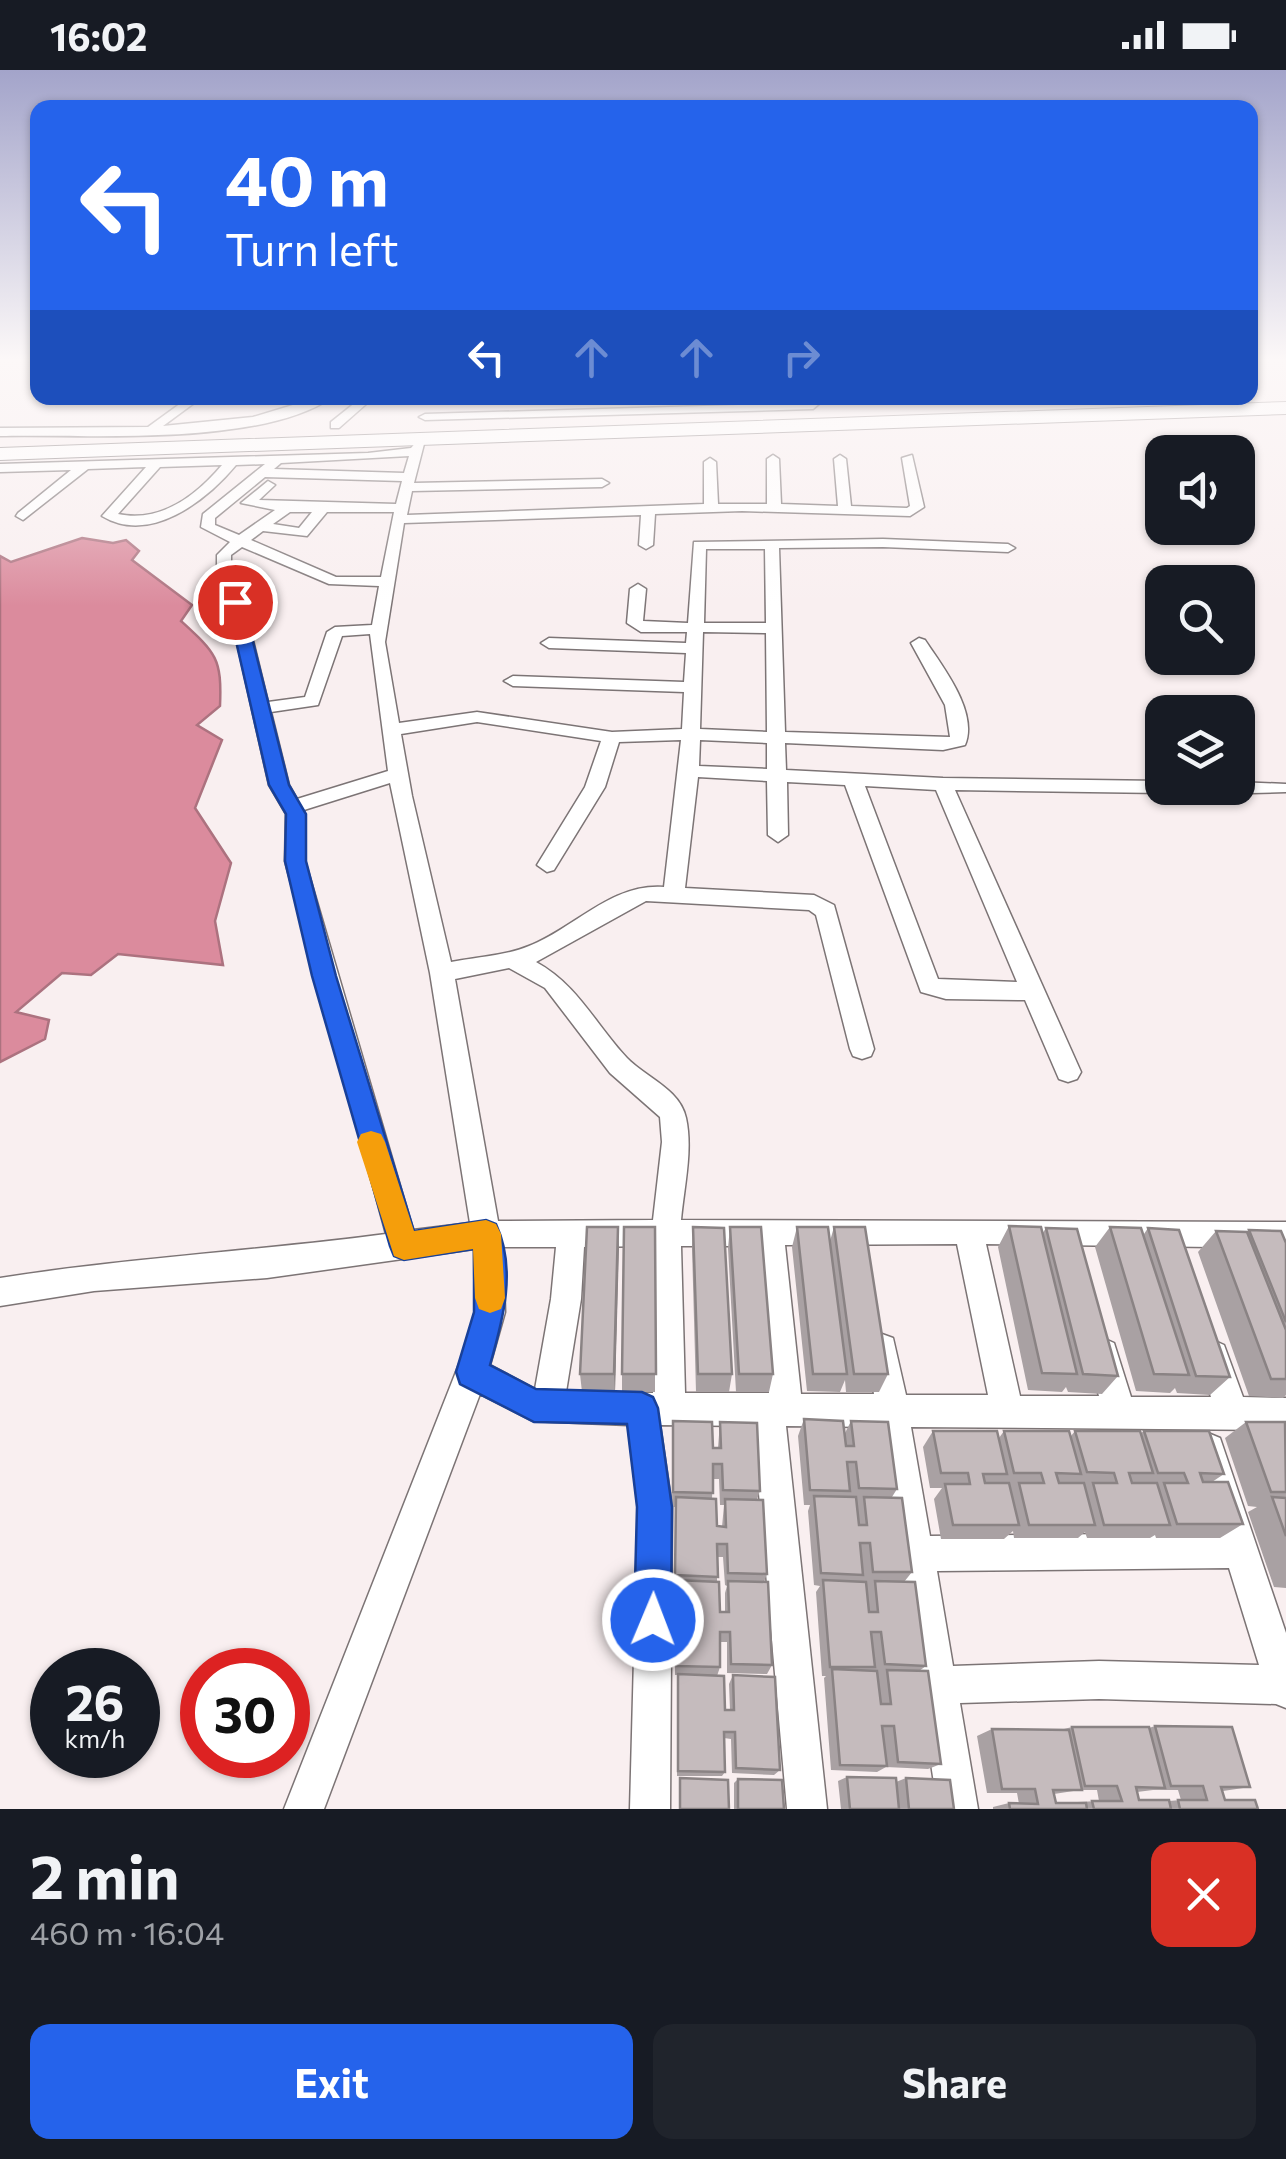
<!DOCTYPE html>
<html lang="en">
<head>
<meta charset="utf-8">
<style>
  :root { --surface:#171b24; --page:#20242c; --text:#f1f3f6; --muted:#9ea1a6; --accent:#2563eb }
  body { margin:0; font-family:Commissioner,sans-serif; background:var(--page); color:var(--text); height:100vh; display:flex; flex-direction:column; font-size:38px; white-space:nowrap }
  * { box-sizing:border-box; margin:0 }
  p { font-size:32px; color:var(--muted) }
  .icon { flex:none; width:55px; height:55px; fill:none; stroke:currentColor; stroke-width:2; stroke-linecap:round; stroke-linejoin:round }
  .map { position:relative; height:1739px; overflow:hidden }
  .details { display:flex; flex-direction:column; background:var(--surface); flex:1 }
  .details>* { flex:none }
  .hud { position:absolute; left:30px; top:30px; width:1228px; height:305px; border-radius:20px; box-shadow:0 2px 8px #0004; background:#2563eb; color:#fff; overflow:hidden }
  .buttons { position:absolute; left:1145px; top:365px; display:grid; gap:20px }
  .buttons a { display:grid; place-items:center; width:110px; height:110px; border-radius:20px; background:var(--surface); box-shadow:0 2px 8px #0004; font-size:50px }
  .speed { position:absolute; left:30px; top:1578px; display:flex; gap:20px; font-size:50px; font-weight:700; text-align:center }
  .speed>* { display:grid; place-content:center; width:130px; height:130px; border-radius:50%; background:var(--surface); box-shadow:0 2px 8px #0004; line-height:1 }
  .speed small { font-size:25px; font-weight:400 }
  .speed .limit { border:15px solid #d22; background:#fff; color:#111 }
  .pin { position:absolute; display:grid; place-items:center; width:85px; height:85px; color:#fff; margin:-42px; border:5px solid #fff; border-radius:50%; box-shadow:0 2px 10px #0007 }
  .me { position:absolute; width:110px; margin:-55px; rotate:1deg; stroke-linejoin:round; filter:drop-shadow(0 0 8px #0008) }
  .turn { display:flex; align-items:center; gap:35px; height:210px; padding:0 30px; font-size:45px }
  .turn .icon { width:130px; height:130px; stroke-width:2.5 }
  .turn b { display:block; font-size:70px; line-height:85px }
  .lanes { display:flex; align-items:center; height:95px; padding:0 30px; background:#0003; justify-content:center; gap:50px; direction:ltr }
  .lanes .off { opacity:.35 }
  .round { display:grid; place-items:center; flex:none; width:105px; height:105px; border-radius:20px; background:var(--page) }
  .headline { display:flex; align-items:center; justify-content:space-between; height:170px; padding:0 30px }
  h1 { font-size:60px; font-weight:700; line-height:75px }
  .action { display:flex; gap:20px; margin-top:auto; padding:20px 30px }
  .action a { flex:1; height:115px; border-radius:20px; background:var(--accent); color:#fff; font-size:40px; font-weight:700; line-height:115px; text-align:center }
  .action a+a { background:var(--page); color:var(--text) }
  .status { display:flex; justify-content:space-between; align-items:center; height:70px; padding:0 50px; background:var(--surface); direction:ltr }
  .status svg { height:28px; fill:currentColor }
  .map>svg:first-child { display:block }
  .water { fill:#db8b9d; stroke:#ac727f; stroke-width:2.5 }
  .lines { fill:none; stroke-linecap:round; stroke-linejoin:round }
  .minor-casing { stroke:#7c7475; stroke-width:3 }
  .trunk-casing { stroke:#7c7475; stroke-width:2 }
  .minor { fill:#fff; fill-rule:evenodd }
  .trunk { fill:#fff; fill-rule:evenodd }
  .wall { fill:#a9a1a3; fill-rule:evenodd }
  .shaded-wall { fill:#8a8384 }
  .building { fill:#c5bbbd; stroke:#8a8384; stroke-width:2.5 }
  .route { fill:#2563eb; stroke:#184099; stroke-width:2.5 }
  .slow { fill:#f59e0b }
</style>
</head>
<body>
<div class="status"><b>16:02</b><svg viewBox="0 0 49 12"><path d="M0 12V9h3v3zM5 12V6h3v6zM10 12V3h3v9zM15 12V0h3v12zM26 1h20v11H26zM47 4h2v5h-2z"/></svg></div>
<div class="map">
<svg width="1286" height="1739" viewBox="0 0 1286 1739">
  <rect width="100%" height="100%" fill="#f9eff0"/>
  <path class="water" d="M82,468L113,473L126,470L139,481L132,490L192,535L181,551C216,583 222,588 220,636L197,655L222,670L195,738L231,793L215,851L223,895L118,884L91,905L62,903L16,942L49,950L45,969L0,992V486L11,492Z"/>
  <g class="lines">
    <g class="minor-casing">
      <path id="minor" d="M188,328H201L163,356L253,347L316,328H331C259,377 87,364 0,366V358L148,357Z
        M361,328H373L339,358H331V352Z
        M814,328H826L813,339L425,350L419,347L425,344L810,333Z
        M418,370L424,374L414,413L602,409L609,413L602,417L412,421L407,445L704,434V392L710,388L716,392L718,434H767V389L773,385L779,389L781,434L838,436L834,389L840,385L846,389L851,436L907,438L910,436L902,388L912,385L924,437L910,446L742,441L655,444L653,475L646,479L639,475L641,445L404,453L385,572L399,653L477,642L612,662L682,659L684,622L513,616L504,611L513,606L684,612L686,583L549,578L541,573L549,568L686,573L687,562H641L627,553L630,519L638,514L646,519L643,551L688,553L694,472L883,469L1008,474L1015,478L1008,482L883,477L779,478L785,662L950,667L945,635L911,573L919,568L925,570C942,596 979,642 965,675L943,680L785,673L786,700L943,708L1162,711V718H1171L1162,723L955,720L1081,1002L1077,1009L1068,1012L1059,1009L1025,930L946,929L921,922L845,715L787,712L788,765L778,772L768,765L767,711L698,707L685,818L814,825L834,835L874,979L871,986L862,989L853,986L850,979L816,845L809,840L646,831L536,892C578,915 595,954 627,988C645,1007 680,1019 686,1048C693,1080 684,1117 681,1150L1286,1152V1178L986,1174L1020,1326H1099L1087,1284L1092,1273L1103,1268L1114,1273L1131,1327H1211L1197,1286L1202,1275L1213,1270L1224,1275L1243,1327L1286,1328V1360L911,1357L930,1466L1218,1463L1191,1380L1196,1368L1208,1363L1220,1368L1286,1563V1638L1276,1634L1099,1629L960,1633L978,1739H938L879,1357L786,1356L827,1739H787L753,1356L660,1355L672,1437L670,1739H630L638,1437L628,1355L533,1351L480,1324L324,1739H284L463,1284L475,1242L474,1179L267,1208L94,1221L0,1236V1208C128,1188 257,1181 386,1164L285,791L286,744L269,715L232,550L217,503V485L230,472L201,457L203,444L265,394L236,395C206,431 150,475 102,446L146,397L88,399L23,450L16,446L18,443L71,400L0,402V394L368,383L411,378ZM409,386L404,403L274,399L281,393ZM222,395C196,426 160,453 118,444L160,397ZM265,407L402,411L396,434L259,430L275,415L268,411L241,433L275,440L239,465L215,455V448ZM290,442H312L299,458L273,454ZM327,442H394L381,507H336L251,470L263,461L307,466ZM242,477L329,514L379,516L372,555L335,557L327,562L305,627L268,632L248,550L231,503V485ZM706,479H765L766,553H704ZM703,562L766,563L767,662L700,659ZM370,564L388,701L297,729L289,715L271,642L318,635L342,566ZM477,652L601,671L585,717L537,795L547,802L554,800L605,717L619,672L681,670L664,817C611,813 575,858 529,876C505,886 476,887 451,892L412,726L401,664ZM700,670L767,673V699L699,696ZM390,713L430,903L470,1153L413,1160L305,791L304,740ZM865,716L936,720L1017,912L938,909ZM509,898L545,918L610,1003L660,1047L662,1072L653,1150L498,1151L455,909ZM957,1174L988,1325H906L893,1268L882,1264L871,1268L867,1279L874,1324H801L785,1175ZM652,1176L653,1323L566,1322L581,1229L584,1177ZM681,1176H756L769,1323H685ZM503,1177H556L551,1229L535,1319L490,1295L505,1242ZM1229,1498L1259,1595L1099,1591L953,1596L937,1501Z
        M1238,712L1286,714V722L1213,724L1203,718H1238Z"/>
    </g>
    <g class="trunk-casing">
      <path id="trunk" d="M1286,332V344L0,390V378Z"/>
    </g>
    <use href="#minor" class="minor"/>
    <use href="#trunk" class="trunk"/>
  </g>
  <path class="wall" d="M1009,1156L1042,1164L1046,1158L1118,1306L1102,1324L1068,1322L1066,1317L1062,1322L1028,1320L998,1177Z
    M618,1157L615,1322H582L580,1304Z
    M655,1157V1322H622V1304Z
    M693,1157L732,1304L729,1322H696L692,1178Z
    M730,1157L773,1304L769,1322H736L728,1178Z
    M797,1157L830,1171L834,1157L888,1304L879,1322H846L845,1310L840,1322L807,1321L792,1177Z
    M1110,1157L1144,1164L1148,1158L1230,1307L1210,1325L1177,1323L1175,1318L1170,1323L1136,1321L1095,1177Z
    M1249,1160L1286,1173V1325L1283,1328L1249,1326L1198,1182L1216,1161L1247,1162Z
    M804,1349L844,1365L851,1351L897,1419L892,1427L912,1502L904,1512L926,1596L919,1601L941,1694L928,1699L886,1697L877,1702L831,1700L824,1608L826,1606H822L816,1522L820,1516L814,1515L808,1441L810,1435H804L798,1366Z
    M673,1351L713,1378H718L720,1352L760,1421L757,1429L767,1504L764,1512L772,1595L767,1604L727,1603V1572H720V1597L717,1606L725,1640H730L729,1614L733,1605L780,1700L774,1705L732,1703L731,1669L724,1668L725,1702L722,1706H677V1613L678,1605H675V1437H672ZM713,1409H719L720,1435H724L722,1457L717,1456L712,1428ZM717,1487H723L725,1515L727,1516L725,1523V1542H720L717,1512Z
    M1246,1352L1286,1354V1518L1274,1517L1248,1442L1257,1437L1248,1436L1225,1368Z
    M933,1361L999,1368L1004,1361L1071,1366L1075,1361L1141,1363L1144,1361L1224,1404L1212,1412L1243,1454L1220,1468H1156L1155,1465L1150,1468H1087L1085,1462L1078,1468H1014L1013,1461L1004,1469H941L934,1429L942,1418H930L923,1377Z
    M1155,1656L1250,1717L1223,1721L1225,1730L1258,1739H993V1737L1009,1733L1019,1734L1017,1723H987L977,1666L992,1659H1064L1072,1657L1149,1658ZM1080,1720H1097L1099,1731L1056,1733L1054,1724ZM1153,1720H1178L1181,1730L1169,1731L1139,1730L1137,1722Z
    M847,1707L896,1712L906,1708L954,1739H841L838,1711Z
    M738,1709L784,1739H734V1713Z"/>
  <path class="shaded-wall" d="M618,1157L619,1178L615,1322L614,1304Z"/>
  <path class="building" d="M1009,1156L1041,1157L1077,1304L1042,1303Z
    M587,1157H618L614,1304H580Z
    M624,1157H655L656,1304H622Z
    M693,1157L724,1158L732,1304H698Z
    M730,1157H761L773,1304H739Z
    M797,1157H828L847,1304H813Z
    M834,1157H865L888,1304H854Z
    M1110,1157L1141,1158L1189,1305L1154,1304Z
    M1046,1158L1077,1159L1118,1306L1083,1304Z
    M1148,1158L1179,1160L1230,1307L1196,1306Z
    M1249,1160L1281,1161L1286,1173V1252Z
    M1216,1161L1247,1162L1286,1260V1309H1271Z
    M804,1349L843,1351L846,1376H854L851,1351L888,1352L897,1419L859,1418L856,1392H847L850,1421L810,1420Z
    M673,1351L712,1352L713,1378H721L720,1352L757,1353L760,1421L723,1420L722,1394H713V1423L673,1422Z
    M1246,1352H1285L1286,1422H1271Z
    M933,1361H997L1007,1404H983L985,1413H1009L1019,1455H953L945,1414H970L968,1403H941Z
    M1004,1361H1069L1081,1404L1056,1403L1059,1413H1084L1095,1455H1029L1019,1413H1044L1041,1403H1014Z
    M1075,1361H1140L1153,1403H1129L1132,1413H1157L1170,1455H1104L1093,1413H1117L1114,1403L1087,1402Z
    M1144,1361H1209L1224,1404L1200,1403L1203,1412H1228L1243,1454H1177L1164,1413H1188L1184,1403H1158Z
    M814,1426L856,1427L859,1455H867L864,1427L902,1428L912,1502H873L870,1473H860L863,1505L821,1503Z
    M676,1427L716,1429L717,1456L726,1457L725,1429L763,1430L767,1504L728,1503L727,1474H717L718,1507L675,1505Z
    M1272,1427L1286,1428V1466Z
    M676,1510L719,1512L720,1542H729L728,1511L768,1512L772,1595L731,1594L730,1562H720V1597L676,1596Z
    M823,1510L866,1512L869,1542H878L875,1511L915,1512L926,1596L885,1594L881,1562H871L875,1597H830Z
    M832,1599L877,1601L881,1634H891L887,1600L928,1601L941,1694L898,1692L894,1656H882L887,1696L840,1695Z
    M678,1604L724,1606L725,1640H734L733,1605L775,1607L780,1700L736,1698L735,1662H724L725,1702L678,1701Z
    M1155,1656L1232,1657L1250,1717H1221L1225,1730H1255L1258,1739H1180L1178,1730H1207L1203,1716H1171Z
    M1072,1657H1149L1165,1718L1136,1717L1139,1730H1169L1171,1739H1094L1092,1731H1122L1117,1716H1085Z
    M992,1659L1069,1660L1082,1720H1053L1056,1733H1086L1087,1739H1010L1009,1733L1038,1734L1035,1719H1002Z
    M847,1707L896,1708L899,1739H850Z
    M680,1708L728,1710L729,1739H680Z
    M906,1708L950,1710L954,1739H909Z
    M738,1709L782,1710L784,1739H738Z"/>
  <linearGradient id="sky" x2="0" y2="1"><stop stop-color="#a3a4ca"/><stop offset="0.54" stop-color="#fcf8f8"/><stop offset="1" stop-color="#fcf8f8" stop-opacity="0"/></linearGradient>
  <rect width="1286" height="536" fill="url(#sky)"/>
  <path class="route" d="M235,528L243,532L289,715L306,744V791L336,906L414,1161L486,1150L496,1154C517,1199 503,1250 490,1295L536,1319L642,1322L653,1327L658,1338L672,1437L671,1550L666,1563L653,1569L640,1563L634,1550L637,1437L627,1354L534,1352L460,1314L456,1302L474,1242V1179L404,1190L394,1186L390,1176L312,906L285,791L286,744L269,715L227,532Z"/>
  <path class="slow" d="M371,1061L381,1064L385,1072L414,1161L486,1150L496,1154L501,1164L505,1228L501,1239L490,1243L479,1239L475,1228L473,1179L404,1190L394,1186L357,1072L361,1064Z"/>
</svg>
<div class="buttons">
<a><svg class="icon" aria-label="sound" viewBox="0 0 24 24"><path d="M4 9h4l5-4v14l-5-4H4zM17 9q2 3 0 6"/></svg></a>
<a><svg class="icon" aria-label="search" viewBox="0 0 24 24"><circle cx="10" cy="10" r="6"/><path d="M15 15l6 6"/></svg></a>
<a><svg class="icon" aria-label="layers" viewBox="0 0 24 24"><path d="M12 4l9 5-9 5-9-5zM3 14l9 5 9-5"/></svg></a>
</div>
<div class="speed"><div>26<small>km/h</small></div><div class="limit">30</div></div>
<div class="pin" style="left:235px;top:532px;background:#d93025"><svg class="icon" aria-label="arrive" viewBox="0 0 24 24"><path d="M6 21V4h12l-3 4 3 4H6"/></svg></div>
<svg class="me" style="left:653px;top:1550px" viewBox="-20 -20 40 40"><circle r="17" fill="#2563eb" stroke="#fff" stroke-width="3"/><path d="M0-11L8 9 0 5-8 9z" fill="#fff"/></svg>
<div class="hud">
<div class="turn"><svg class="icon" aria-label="left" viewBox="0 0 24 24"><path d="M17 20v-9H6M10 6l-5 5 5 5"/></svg><div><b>40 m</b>Turn left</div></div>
<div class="lanes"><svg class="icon" aria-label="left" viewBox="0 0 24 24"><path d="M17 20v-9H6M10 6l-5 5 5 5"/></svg><svg class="icon off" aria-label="ahead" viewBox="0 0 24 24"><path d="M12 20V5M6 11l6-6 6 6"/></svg><svg class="icon off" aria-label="ahead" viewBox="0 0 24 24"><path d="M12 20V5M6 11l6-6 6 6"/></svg><svg class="icon off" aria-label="right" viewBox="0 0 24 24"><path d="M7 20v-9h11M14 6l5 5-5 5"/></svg></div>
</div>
</div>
<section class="details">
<div class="headline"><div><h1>2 min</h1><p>460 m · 16:04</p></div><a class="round" style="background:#d93025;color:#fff"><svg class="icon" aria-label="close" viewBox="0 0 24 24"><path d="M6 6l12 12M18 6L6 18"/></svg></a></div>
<div class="action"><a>Exit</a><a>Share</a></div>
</section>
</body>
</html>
